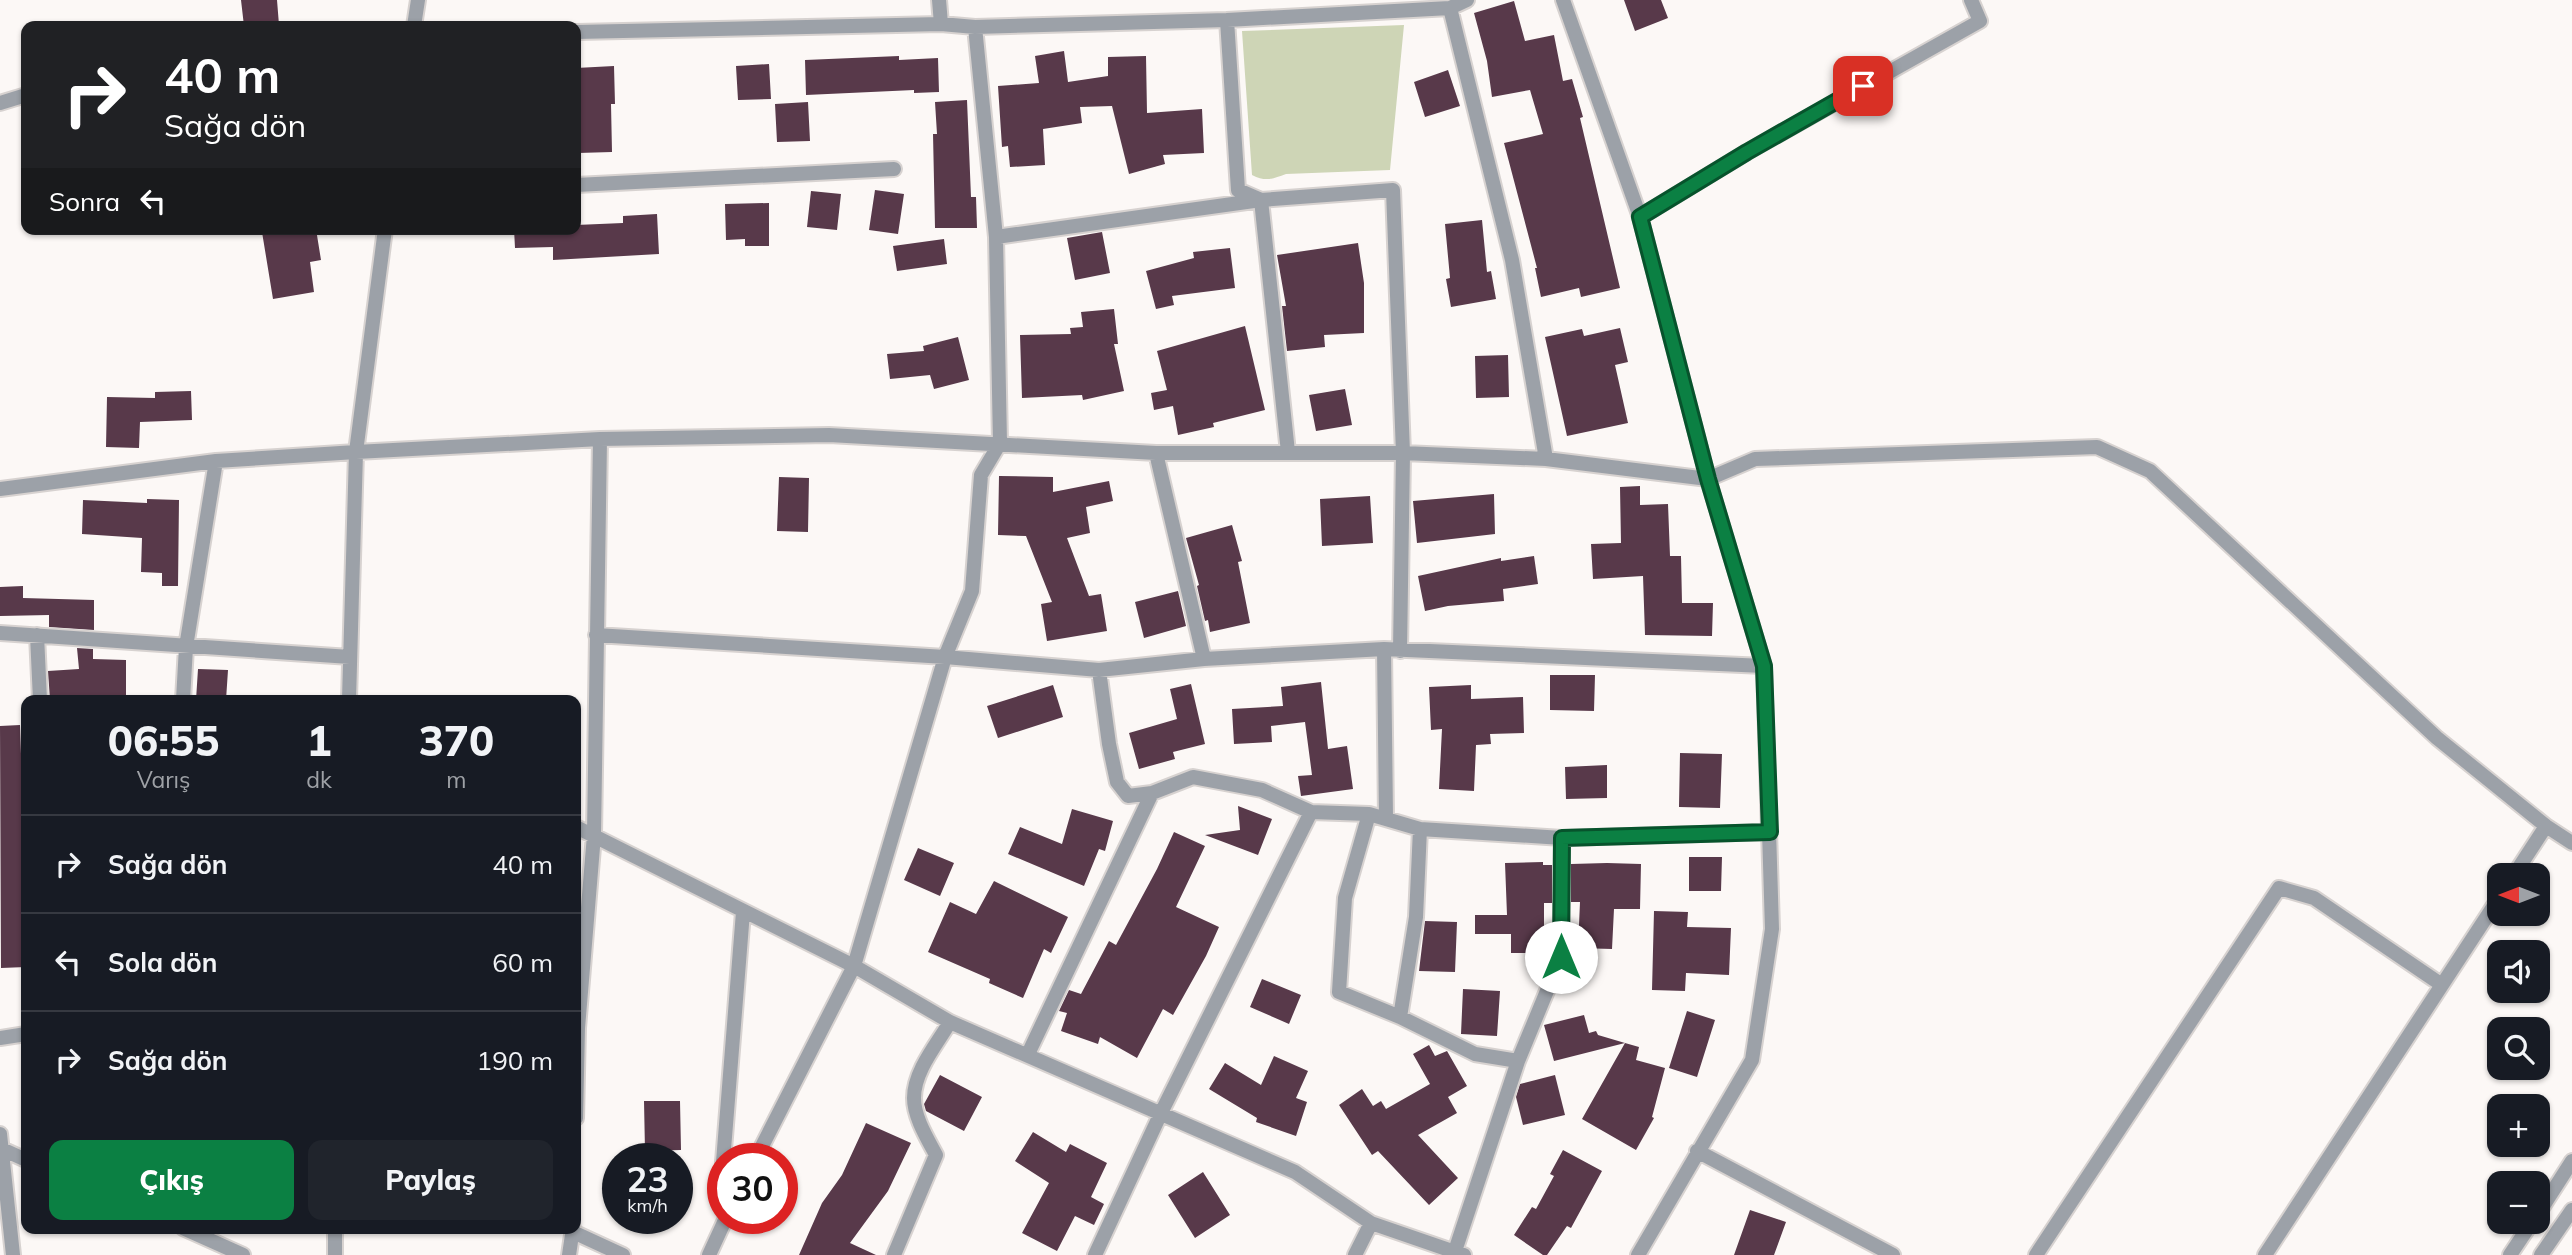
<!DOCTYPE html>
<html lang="tr">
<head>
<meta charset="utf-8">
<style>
  :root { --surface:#171b24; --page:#20242c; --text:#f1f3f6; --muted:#9ea1a6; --line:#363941; --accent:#0b8043 }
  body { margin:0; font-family:Mulish,sans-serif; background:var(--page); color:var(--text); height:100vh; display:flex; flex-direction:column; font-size:26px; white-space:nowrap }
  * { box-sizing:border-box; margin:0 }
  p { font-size:23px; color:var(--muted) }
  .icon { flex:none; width:38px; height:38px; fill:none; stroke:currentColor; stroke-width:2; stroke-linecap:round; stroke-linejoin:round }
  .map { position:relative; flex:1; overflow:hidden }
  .sheet { position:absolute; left:21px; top:695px; width:560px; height:539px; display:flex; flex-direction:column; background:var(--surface); border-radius:14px; box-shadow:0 2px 5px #0004 }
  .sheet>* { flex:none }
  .hud { position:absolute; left:21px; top:21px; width:560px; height:214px; border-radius:14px; box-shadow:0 2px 5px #0004; background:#202124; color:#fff; overflow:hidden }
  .needle { width:46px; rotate:270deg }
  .controls { position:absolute; left:2487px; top:863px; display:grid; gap:14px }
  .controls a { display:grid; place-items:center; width:63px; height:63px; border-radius:14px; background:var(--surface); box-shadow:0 2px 5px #0004; font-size:35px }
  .speed { position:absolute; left:602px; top:1143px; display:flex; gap:14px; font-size:35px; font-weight:700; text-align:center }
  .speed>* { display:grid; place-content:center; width:91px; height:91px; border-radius:50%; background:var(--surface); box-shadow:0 2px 5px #0004; line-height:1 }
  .speed small { font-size:18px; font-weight:400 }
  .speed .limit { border:10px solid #d22; background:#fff; color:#111 }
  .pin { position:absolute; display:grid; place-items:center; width:60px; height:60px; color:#fff; margin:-30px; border-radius:14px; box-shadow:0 4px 10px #0006 }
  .me { position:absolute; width:77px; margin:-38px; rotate:0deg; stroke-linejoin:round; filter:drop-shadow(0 0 5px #0008) }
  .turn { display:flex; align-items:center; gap:24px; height:147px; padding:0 28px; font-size:32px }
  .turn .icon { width:91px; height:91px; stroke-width:2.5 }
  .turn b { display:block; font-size:49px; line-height:60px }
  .then { display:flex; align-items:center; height:66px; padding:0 28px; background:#0003; gap:14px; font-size:26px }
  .eta { display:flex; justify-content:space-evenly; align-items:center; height:119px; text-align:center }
  .eta b { font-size:42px; font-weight:800; line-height:49px }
  .primary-button { display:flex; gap:14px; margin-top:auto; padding:14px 28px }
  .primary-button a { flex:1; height:80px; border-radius:14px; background:var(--accent); color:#fff; font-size:28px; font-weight:800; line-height:80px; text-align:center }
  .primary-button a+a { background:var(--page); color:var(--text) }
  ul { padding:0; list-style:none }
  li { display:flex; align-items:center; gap:21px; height:98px; padding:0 28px; border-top:2px solid var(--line) }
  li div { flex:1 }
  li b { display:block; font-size:26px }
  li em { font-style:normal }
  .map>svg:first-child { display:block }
  .green { fill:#ced5b6 }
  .building { fill:#58394a }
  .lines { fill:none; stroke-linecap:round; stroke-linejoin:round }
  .minor-casing { stroke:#d7d2d0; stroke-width:18 }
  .tertiary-casing { stroke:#d7d2d0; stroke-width:18 }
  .minor { stroke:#9ca1a8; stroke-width:14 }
  .tertiary { stroke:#9ca1a8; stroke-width:14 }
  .route-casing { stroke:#07532c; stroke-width:18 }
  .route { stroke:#0b8043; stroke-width:12 }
</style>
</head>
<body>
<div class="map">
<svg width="2572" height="1255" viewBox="0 0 2572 1255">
  <rect width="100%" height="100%" fill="#fcf8f6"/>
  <path class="green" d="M1404,25L1390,170L1286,174C1272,179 1266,182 1252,175L1242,31Z"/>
  <path class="building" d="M241,0H277L279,25L244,26Z
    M1624,0H1661L1668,18L1635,31Z
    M1514,1L1525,41L1554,35L1563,81L1572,79L1583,117L1580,118L1620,288L1581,297L1579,288L1541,297L1535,268H1537L1504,143L1543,134L1530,90L1492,97L1487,61L1474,13Z
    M1064,51L1068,82L1108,76V57L1146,56L1147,113L1202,109L1204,153L1163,155L1165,164L1129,174L1112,106L1080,107L1082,123L1043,129L1045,165L1010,167L1008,146L1002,147L998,86L1039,83L1035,56Z
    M899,56V60L938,58L939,92L914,93V90L806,95L805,60Z
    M769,64L771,99L738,100L736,66Z
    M614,66L615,104H611L612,152L578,153L576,68Z
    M1448,70L1460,106L1425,117L1414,82Z
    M967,100L971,197H976L977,228H935L933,134H937L935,102Z
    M808,102L810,141L777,142L775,104Z
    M875,190L904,194L898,234L869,230Z
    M811,191L841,194L837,230L807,227Z
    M769,203V246H745V239L726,240L725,204Z
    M657,214L659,254L553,260V247L515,248L514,229H576V225L623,223V216Z
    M1482,220L1487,272L1491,271L1496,299L1451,307L1446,279L1450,278L1445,224Z
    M276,229H316L321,260L310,262L314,292L273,299L262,232Z
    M1102,232L1110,273L1075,280L1067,238Z
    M944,239L947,264L897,271L893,246Z
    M1358,243L1364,283V333L1324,335L1325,347L1287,351L1282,306H1286L1277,255Z
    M1230,248L1235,288L1172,296L1174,305L1156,309L1146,271L1194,258L1193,252Z
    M1114,309L1118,344H1114L1124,391L1083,400L1082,395L1022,398L1020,335L1071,334L1070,328L1083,327L1081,312Z
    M1245,326L1265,410L1213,423L1214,427L1178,435L1173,406L1154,410L1151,393L1167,390L1157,351Z
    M1620,328L1628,362L1615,365L1628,423L1567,436L1545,337L1582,329L1584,336Z
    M958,337L969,380L934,389L930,375L890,379L887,354L924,351L923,346Z
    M1508,355L1509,397L1476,398L1475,356Z
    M1345,389L1352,425L1316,431L1309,395Z
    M191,391L192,420L140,422L139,448L106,447L107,397L155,398V392Z
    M999,476L1053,477V492L1109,481L1113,501L1086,507L1090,533L1067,538L1089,596L1101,594L1107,631L1047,641L1041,604L1052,602L1026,536L998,535Z
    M779,477L809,478L808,532L777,531Z
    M1640,486V505L1668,504L1670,556H1681L1682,603H1713L1712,636L1645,635L1643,576L1593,579L1591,544L1621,543L1620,487Z
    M1494,494L1495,534L1417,543L1413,501Z
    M1370,496L1373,543L1322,546L1320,499Z
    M147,499L179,500L178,586H162V573L141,572L142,538L82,534L83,500L147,503Z
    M1232,525L1242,561L1238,562L1250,623L1210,632L1208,620L1205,621L1197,586L1199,585L1186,538Z
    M1534,556L1538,584L1503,589L1504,601L1448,606L1425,611L1418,576L1501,558V561Z
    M23,586V598L94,600V630L49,627V615L0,616V587Z
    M1178,591L1186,626L1144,638L1135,602Z
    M77,648L93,649V659L126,660V700H50L48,671L79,669Z
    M198,669L228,670L226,700H196Z
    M1550,675H1595L1594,711L1550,710Z
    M1321,682L1328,749L1347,746L1353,789L1301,796L1298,776L1312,775L1305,722L1271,726L1272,742L1234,744L1232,709L1283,706L1281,687Z
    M1191,684L1205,744L1173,752L1175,759L1139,769L1129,733L1177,719L1170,689Z
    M1053,685L1063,717L998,738L987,706Z
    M1471,685V699L1523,697L1524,733L1490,734L1491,744L1476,745L1474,791L1439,789L1442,729L1431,730L1429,687Z
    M20,725L22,782H25L26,818V967L1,968L0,726Z
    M1680,753L1722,754L1720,808L1679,807Z
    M1607,765V798L1566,799L1565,767Z
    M1238,806L1272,819L1258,855L1205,835L1240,830Z
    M1072,809L1113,821L1105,851L1099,849L1084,886L1008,854L1020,827L1062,844Z
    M1174,832L1205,846L1176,907L1219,927L1206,956L1173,1015L1163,1009L1137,1058L1100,1037L1098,1044L1061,1031L1067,1013L1059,1011L1069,990L1081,994L1109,941L1116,945L1157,869Z
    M918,848L954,863L940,896L904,880Z
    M1689,857H1722L1721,891H1689Z
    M1543,862V865H1552V903H1544V953H1511V934H1475V915H1507L1505,863Z
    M1607,863L1641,864L1640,909H1614L1612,949L1578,948L1580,902H1571V864Z
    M994,881L1068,917L1051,953L1044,949L1023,998L989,983L990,979L928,952L950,902L976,914Z
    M1654,911L1688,912L1687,927L1731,928L1729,975L1686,973L1685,991L1652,990Z
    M1425,921L1457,922L1455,972L1419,971Z
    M1262,979L1301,995L1289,1024L1250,1007Z
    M1463,989L1500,991L1497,1036L1461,1034Z
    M1687,1011L1715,1020L1697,1077L1669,1068Z
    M1584,1015L1589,1033L1596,1031L1598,1035L1625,1043L1554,1061L1544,1025Z
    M1625,1043L1639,1047L1636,1060L1665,1068L1652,1117L1654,1118L1636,1150L1582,1119Z
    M1429,1045L1435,1056L1447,1051L1467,1086L1448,1097L1457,1113L1418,1135L1458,1178L1429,1205L1378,1151L1372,1155L1339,1105L1362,1089L1373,1106L1381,1101L1386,1109L1430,1084L1413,1054Z
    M1274,1056L1308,1071L1296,1098L1307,1102L1296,1136L1256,1122L1257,1118L1209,1089L1225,1063L1261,1085Z
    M940,1075L982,1097L964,1131L926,1111L924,1104Z
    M1555,1075L1565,1115L1523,1125L1516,1097L1520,1084Z
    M644,1101H680L681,1150L645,1151Z
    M866,1123L911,1143L888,1191L850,1243L876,1255H799L822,1203L842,1175Z
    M1033,1132L1066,1152L1070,1144L1107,1163L1091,1197L1104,1204L1094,1225L1075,1216L1057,1251L1022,1233L1049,1183L1015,1161Z
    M1563,1150L1602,1171L1571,1228L1567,1226L1547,1255H1543L1514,1235L1532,1207L1536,1209L1554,1176L1550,1174Z
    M1203,1172L1230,1215L1195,1238L1168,1195Z
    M1750,1210L1786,1222L1774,1255H1734Z"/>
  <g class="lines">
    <g class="minor-casing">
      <path id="minor" d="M939,0L941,24
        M1563,0L1640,217L1708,479L1764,666L1772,929L1752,1060L1638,1255
        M1450,8L1512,260L1546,459
        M1227,20L1238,190L1261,200L1288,452
        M414,26L418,0
        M576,32L941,24L975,27L1227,20L1450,8L1467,0
        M0,103L26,95
        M576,185L894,169
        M1640,217L1747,152L1980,21L1971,0
        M996,237L1261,200L1393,190L1403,453L1400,651
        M1156,453L1204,659
        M0,489L216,461L356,452L600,439L829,435L1156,453H1403L1546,459L1708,479L1755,459L2097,447L2150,471L2437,738L2546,826L2572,843
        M0,633L350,657
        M37,635L40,700
        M596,635L945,657L1099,670L1204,659L1384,649L1764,666
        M1384,649L1386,818
        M1099,670L1109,744L1117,782L1128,796L1152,793L1193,777L1262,790L1311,812L1369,814L1420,829L1562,838L1770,832
        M183,700L186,647L216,461
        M349,700L356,452L385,229
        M1369,814L1345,898L1339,992L1400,1017L1475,1054L1518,1061
        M576,827L854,966L950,1022L1295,1172L1371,1223L1464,1255
        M2514,875L2546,826
        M1400,1017L1416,917L1420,829
        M0,1038L26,1034
        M1028,1054L1152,793
        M576,1118L578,1028L594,835L600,439
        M0,1134L13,1255
        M2,1149L26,1160
        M1697,1151L1893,1255
        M756,1158L854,966L945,657L972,591L981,475L1000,443L996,237L975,27
        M723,1162L743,912
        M183,1228L243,1255
        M573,1232L623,1255
        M1455,1251L1518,1061L1561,957L1562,838
        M335,1255V1228
        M569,1255L573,1228
        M709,1255L726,1218
        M894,1255L936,1155C927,1138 914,1117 914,1098C914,1071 937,1044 950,1022
        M1095,1255L1160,1115L1311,812
        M1355,1255L1371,1223
        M2036,1255L2279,888L2314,898L2442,985
        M2265,1255L2499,898"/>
    </g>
    <g class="tertiary-casing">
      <path id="tertiary" d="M2538,1214L2572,1161
        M2510,1255L2532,1222
        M2541,1255L2572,1210"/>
    </g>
    <use href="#minor" class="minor"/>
    <use href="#tertiary" class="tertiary"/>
  </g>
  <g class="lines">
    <g class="route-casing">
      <path id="route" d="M1561,957L1562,838L1770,832L1764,666L1708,479L1640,217L1747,152L1863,86"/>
    </g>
    <use href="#route" class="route"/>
  </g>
</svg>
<div class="controls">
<a><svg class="needle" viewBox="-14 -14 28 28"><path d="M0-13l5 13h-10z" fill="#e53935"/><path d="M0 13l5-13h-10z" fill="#9ea1a6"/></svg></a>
<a><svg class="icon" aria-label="sound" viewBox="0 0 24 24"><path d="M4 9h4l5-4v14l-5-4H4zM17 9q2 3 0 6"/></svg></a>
<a><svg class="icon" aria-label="search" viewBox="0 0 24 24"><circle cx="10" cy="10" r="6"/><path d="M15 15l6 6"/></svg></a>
<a>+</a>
<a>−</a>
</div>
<div class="speed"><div>23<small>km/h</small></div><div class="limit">30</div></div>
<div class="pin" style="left:1863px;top:86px;background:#d93025"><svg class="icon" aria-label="arrive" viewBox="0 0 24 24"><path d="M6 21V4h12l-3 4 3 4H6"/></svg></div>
<svg class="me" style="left:1561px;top:957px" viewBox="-20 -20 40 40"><circle r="19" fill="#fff"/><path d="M0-13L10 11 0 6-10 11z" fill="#0b8043"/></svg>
<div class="hud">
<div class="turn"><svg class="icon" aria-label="right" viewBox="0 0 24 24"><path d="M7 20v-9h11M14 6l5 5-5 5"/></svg><div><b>40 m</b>Sağa dön</div></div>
<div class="then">Sonra<svg class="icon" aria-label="left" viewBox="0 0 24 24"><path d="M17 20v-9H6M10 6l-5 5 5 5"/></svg></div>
</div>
<section class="sheet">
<div class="eta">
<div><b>06:55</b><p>Varış</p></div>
<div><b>1</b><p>dk</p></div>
<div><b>370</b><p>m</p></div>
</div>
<ul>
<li><svg class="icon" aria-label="right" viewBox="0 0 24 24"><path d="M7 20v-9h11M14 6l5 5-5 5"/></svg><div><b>Sağa dön</b></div><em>40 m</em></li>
<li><svg class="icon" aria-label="left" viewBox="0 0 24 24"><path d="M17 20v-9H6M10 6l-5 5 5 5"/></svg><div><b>Sola dön</b></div><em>60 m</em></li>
<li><svg class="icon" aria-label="right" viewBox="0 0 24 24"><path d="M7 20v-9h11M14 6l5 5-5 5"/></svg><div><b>Sağa dön</b></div><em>190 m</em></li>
</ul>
<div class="primary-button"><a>Çıkış</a><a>Paylaş</a></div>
</section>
</div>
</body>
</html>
